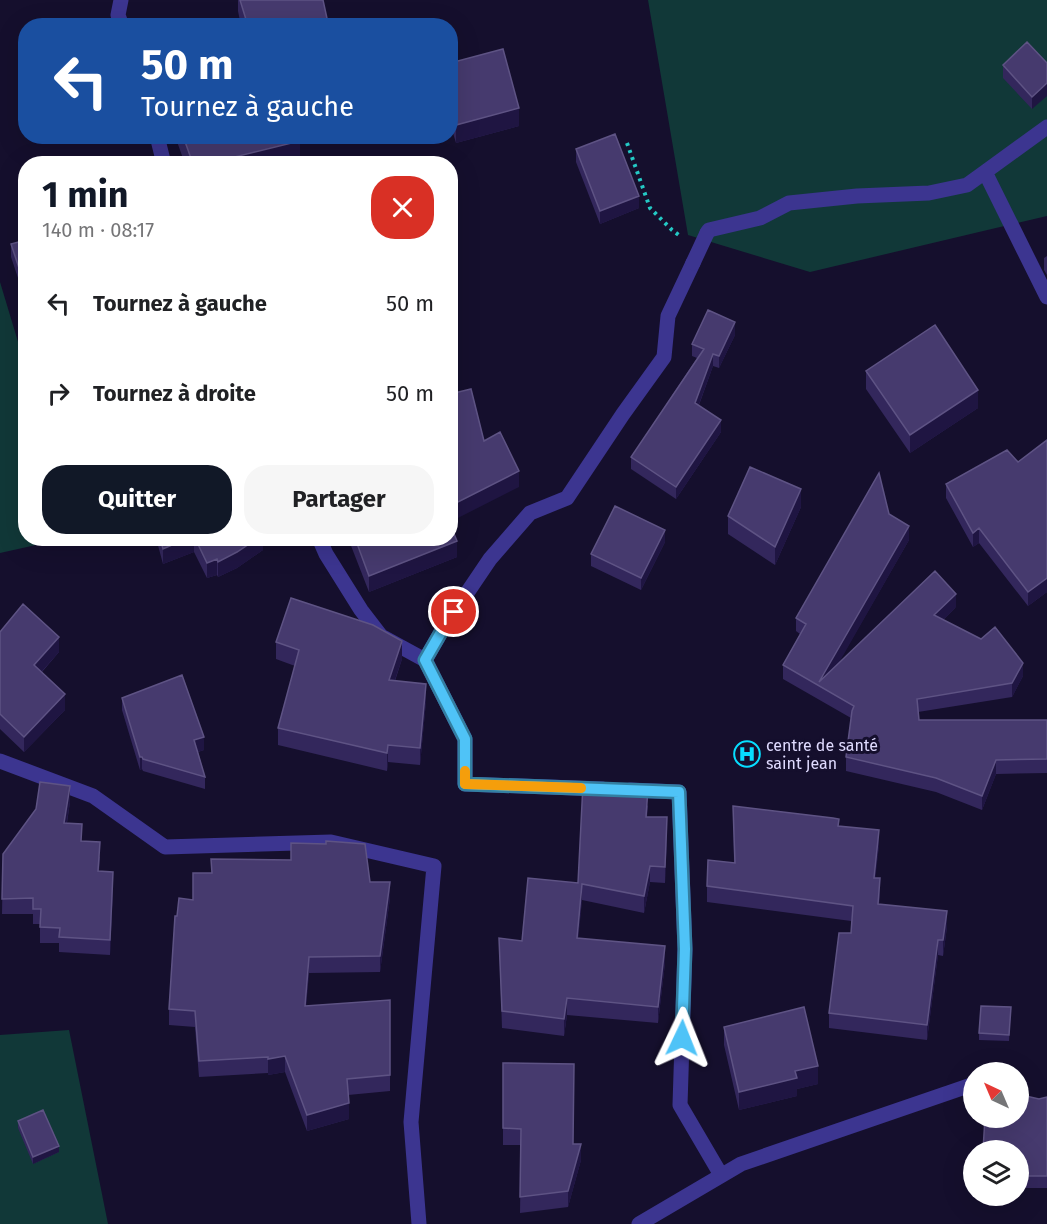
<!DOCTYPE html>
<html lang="fr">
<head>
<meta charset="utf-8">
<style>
  :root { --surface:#fff; --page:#f6f6f6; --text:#202124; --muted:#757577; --accent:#111827 }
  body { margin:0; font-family:"Fira Sans",sans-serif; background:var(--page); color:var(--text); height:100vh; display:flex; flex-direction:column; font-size:22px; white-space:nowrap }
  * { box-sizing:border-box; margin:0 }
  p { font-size:20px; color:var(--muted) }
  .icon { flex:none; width:33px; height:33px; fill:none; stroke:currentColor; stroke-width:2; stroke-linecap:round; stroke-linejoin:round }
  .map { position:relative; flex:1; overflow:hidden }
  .sheet { position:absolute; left:18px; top:156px; width:440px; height:390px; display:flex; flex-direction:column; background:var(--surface); border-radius:24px; box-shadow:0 6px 24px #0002 }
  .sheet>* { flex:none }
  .hud { position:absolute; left:18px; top:18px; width:440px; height:126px; border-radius:24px; box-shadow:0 6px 24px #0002; background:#1a4fa0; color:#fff; overflow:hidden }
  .needle { width:39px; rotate:316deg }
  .tools { position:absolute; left:963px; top:1062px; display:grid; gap:12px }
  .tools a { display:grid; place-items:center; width:66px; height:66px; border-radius:50%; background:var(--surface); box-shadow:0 6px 24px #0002; font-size:30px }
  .pin { position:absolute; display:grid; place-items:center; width:51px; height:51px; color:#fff; margin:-26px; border:3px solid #fff; border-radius:50%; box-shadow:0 2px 6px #0007 }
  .me { position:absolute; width:66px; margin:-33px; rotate:2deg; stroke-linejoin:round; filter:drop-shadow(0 0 4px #0008) }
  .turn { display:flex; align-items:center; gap:21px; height:126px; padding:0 24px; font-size:27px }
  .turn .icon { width:78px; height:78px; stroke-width:2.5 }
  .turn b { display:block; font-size:42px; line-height:51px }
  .round { display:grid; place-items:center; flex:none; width:63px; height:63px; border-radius:24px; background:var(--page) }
  .summary { display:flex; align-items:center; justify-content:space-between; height:102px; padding:0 24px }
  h1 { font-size:36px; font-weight:700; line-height:45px; color:var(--accent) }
  .cta { display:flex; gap:12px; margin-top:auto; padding:12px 24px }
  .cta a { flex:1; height:69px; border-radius:24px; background:var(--accent); color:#fff; font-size:24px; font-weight:700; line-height:69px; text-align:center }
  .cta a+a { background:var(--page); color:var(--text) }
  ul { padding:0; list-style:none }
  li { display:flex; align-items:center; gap:18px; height:90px; padding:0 24px }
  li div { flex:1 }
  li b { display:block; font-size:22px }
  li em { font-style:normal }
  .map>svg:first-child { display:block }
  .green { fill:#113838 }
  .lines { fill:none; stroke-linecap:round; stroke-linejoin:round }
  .path { stroke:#24c9c5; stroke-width:4; stroke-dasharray:3 4.5; stroke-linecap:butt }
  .street { stroke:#3c3590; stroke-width:15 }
  .street-bridge { stroke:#3c3590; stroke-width:15 }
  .wall { fill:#33275c }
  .shaded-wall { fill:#1f1542 }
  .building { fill:#463a6e; stroke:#5e5384; stroke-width:1.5 }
  .route-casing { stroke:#337fa1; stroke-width:15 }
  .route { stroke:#4fc3f7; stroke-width:10 }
  .slow { stroke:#f59e0b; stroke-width:10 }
  .labels { text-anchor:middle; stroke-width:6; stroke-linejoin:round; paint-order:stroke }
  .poi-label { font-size:16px; fill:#e0dbff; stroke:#150f2d; text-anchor:start }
</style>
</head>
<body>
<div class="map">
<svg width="1047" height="1224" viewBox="0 0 1047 1224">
  <rect width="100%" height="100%" fill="#150f2d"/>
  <path class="green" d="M648,0H1047V216L810,272L688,235Z
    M0,282L25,365L26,538L63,539L0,553Z
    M69,1030L108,1224H0V1035Z"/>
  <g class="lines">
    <path class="path" d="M627,143L650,208L672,230L680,236"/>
    <path class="street" d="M121,0L118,15L122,26
      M1047,127L985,172L1047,297
      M157,136L164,164
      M707,233L709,230L760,218L789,203L857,196L929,193L967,185L985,172
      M319,538L326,554L361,610L381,636L425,660L465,739V784L603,789
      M425,660L444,627L490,559L530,513L567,498L623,414L664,357L668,316L693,263
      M0,761L93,796L165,847L331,842L434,866L411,1122L419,1224
      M630,790L679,792L685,949L680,1105L721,1175
      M639,1224L741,1164L974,1084"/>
    <path class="street-bridge" d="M693,263L707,233"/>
  </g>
  <path class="wall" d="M238,0H323L328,26H241L238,11Z
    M450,63L519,126L456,143L450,123Z
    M1047,63L1032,109L1003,78V65Z
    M175,136H300V162L292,164H185Z
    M576,149L639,208L600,224L576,162Z
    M26,240V279L19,281L11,257V244Z
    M1047,256V275L1044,270V258Z
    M735,335L719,368L713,366L699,405L721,432L676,499L631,469V457L697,358L692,356V344Z
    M866,371L978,408L910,453L866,389Z
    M1047,440V592L1028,606L979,543L973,547L946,498V484L1018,462Z
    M801,507L775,565L728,534V516Z
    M889,514L909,540L837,665L956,607L943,620L1023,676L1012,697L918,712L919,720H1047V773L996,774L982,810L936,792L846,771V757L851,718L783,679V665L800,634L796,631V618Z
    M156,538H263V550L237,568L218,577L217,575L207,578L194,552L163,564Z
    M348,538H450L457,557L369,592Z
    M665,542L641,590L591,566V554Z
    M0,632L59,652L42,672L65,710L24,752L0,729Z
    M276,642L402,659L395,681L426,701L420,765L388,762L387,771L278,745V728L295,666L276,659Z
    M122,698L204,750L198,752L205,777V789L143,771L142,769L140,770L122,710Z
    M70,802L67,823L82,841L100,857L99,871L113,887L110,955L59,952V943H40V924H33V914H2L3,854Z
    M648,805L647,817L667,834L665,883L650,882L644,913L582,900L578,938L665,963L658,1023L567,1015L564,1036L502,1028L499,938L522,941L578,883Z
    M733,806L839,826L879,845L875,878L880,893L879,904L947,927L943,956L938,955L927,1040L829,1028V1013L851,933V921L707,902V886L734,863Z
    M370,882L390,898L380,972L309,973L306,1006L390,1000V1091L348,1095L349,1119L307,1131L285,1072L268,1075V1073L199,1077L195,1027L169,1025V1009L177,916L193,900Z
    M1011,1007L1009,1041L979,1040V1033Z
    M724,1027L818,1084L797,1089V1096L739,1110L724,1045Z
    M503,1063L573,1144L581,1160L568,1207L520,1213L521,1145H503Z
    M1047,1097V1188H1018V1150L1039,1099Z
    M18,1121L59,1152L33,1164L18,1128Z"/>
  <path class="shaded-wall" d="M1047,83V96L1032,109V97Z
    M519,108V126L456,143V125Z
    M300,141V162L292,164H206Z
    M639,196V208L600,224V211Z
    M26,266V279L19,281V268Z
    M735,322V335L719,368V356Z
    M713,354V366L695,415V403Z
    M978,390V408L910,453V435Z
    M721,420V432L676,499V487Z
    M519,471V487L450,522V506Z
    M801,489V507L775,565V547Z
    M909,526V540L824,689L819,682Z
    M979,528V543L973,547V533Z
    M665,530V542L641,590V578Z
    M188,538H194V552L163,564V549Z
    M258,538H263V550L237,568L218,577V562Z
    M457,541V557L369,592V576Z
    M217,559V575L207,578V563Z
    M1047,578V592L1028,606V592Z
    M956,594V607L934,629V615Z
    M59,637V652L34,680V665Z
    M402,641V659L389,697V680Z
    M1023,663V676L1012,697V683Z
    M426,684V701L420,765V748Z
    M65,694V710L24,752V737Z
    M204,737V750L194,753V740Z
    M388,745V762L387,771V753Z
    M140,757H142V769L140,770Z
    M996,760V774L982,810V796Z
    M70,786V802L64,838V823Z
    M667,817V834L665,883V867Z
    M879,830V845L874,893V878Z
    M650,866V882L644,913V896Z
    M113,872V887L110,955V940Z
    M880,878V893L878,920V904Z
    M390,882V898L380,972V956Z
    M582,884V900L577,954V938Z
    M947,911V927L943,956V940Z
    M938,940V955L927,1040V1025Z
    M665,946V963L658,1023V1007Z
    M309,957V973L305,1022V1006Z
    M567,998V1015L564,1036V1019Z
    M285,1056V1072L268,1075V1059Z
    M818,1066V1084L797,1089V1096L739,1110V1092L795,1071Z
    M349,1103V1119L307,1131V1115Z
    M581,1144V1160L568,1207V1191Z
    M59,1146V1152L33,1164V1157Z"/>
  <path class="building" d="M240,0H323L328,23L318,26H248Z
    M1027,42L1047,63V83L1032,97L1003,65Z
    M503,49L519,108L456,125L450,105V63Z
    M615,134L639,196L600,211L576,149Z
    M183,136H300V141L206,164H193Z
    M26,240V266L19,268L11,244Z
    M708,310L735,322L719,356L713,354L695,403L721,420L676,487L631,457L704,349L692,344Z
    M935,325L978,390L910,435L866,371Z
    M471,389L484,441L500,432L519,471L450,506V394Z
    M1047,440V578L1028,592L979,528L973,533L946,484L1007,450L1018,462Z
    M750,467L801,489L775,547L728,516Z
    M879,473L889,514L909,526L819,682L935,571L956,594L934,615L981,639L995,627L1023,663L1012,683L917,699L919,720H1047V759L996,760L982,796L936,778L846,757L852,711L854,706L783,665L806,624L796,618Z
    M615,506L665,530L641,578L591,554Z
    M450,524L457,541L369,576L355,538H450Z
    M160,538H188L163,549Z
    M195,538H258L237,552L218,562L217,559L207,563Z
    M291,598L373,625L402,641L389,680L426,684L420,748L388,745L387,753L278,728L299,650L276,642Z
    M23,604L59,637L34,665L65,694L24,737L0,714V632Z
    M182,675L204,737L194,740L205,777L143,759L142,757H140L122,698Z
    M40,782L70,786L64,823L82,824L81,841L100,842L98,871L113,872L110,940L59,937L60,928L40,927L41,909H33V898L2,899L3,854L36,809Z
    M583,784L648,788L646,817H667L665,867L650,866L644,896L582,884L577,938L665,946L658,1007L567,998L564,1019L502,1011L499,938L522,941L528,878L578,883Z
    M733,806L833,818L839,819L838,826L879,830L874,878H880L878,904L947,911L943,940H938L927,1025L829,1013L839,933H851L853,906L707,886L708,860L735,863Z
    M326,841L365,844L370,882H390L380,956L309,957L305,1006L390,1000V1075L347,1079L349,1103L307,1115L285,1056L268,1059V1057L199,1061L195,1011L169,1009L175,916H177L179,898L193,900V873H212L211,859L291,860V843L326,844Z
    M981,1006L1011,1007L1009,1035L979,1033Z
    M804,1007L818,1066L795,1071L797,1078L739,1092L724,1027Z
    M503,1063L574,1064L573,1144H581L568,1191L520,1197L521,1129L503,1128Z
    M1018,1096H1026L1039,1099L1047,1097V1176H1018V1150H983L985,1118H1018Z
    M43,1110L59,1146L33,1157L18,1121Z"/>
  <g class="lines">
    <g class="route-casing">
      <path id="route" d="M454,612L444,627L425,660L465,739V784L679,792L685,949L682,1038"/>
    </g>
    <use href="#route" class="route"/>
    <path class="slow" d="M465,771V784L581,788"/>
  </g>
  <defs>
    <g id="hospital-ring" transform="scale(1.35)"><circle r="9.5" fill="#150f2d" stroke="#07deff" stroke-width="1.5"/><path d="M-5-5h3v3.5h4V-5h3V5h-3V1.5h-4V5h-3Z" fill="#07deff"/></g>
  </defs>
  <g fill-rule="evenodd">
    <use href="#hospital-ring" x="747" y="754"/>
  </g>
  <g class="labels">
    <g class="poi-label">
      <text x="766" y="751">centre de santé<tspan x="766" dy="18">saint jean</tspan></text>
    </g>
  </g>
</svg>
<div class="tools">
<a><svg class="needle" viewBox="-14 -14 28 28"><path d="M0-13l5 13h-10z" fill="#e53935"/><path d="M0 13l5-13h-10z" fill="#757577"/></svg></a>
<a><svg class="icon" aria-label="layers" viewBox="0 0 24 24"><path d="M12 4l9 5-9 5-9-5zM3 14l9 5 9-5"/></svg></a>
</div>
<div class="pin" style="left:454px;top:612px;background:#d93025"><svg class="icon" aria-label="arrive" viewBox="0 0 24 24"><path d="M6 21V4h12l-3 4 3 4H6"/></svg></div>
<svg class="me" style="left:682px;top:1038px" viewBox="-20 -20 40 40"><path d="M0-17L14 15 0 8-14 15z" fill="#4fc3f7" stroke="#fff" stroke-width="4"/></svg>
<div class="hud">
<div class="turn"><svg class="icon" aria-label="left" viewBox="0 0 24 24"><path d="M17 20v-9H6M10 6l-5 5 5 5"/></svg><div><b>50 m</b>Tournez à gauche</div></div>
</div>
<section class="sheet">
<div class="summary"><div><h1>1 min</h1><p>140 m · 08:17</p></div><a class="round" style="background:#d93025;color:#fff"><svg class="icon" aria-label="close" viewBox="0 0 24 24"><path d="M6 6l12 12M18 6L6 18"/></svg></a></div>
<ul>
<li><svg class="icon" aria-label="left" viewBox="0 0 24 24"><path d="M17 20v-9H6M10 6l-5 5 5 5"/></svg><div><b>Tournez à gauche</b></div><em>50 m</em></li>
<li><svg class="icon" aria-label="right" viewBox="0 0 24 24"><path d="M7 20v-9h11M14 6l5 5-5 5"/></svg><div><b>Tournez à droite</b></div><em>50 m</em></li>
</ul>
<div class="cta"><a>Quitter</a><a>Partager</a></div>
</section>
</div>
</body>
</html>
